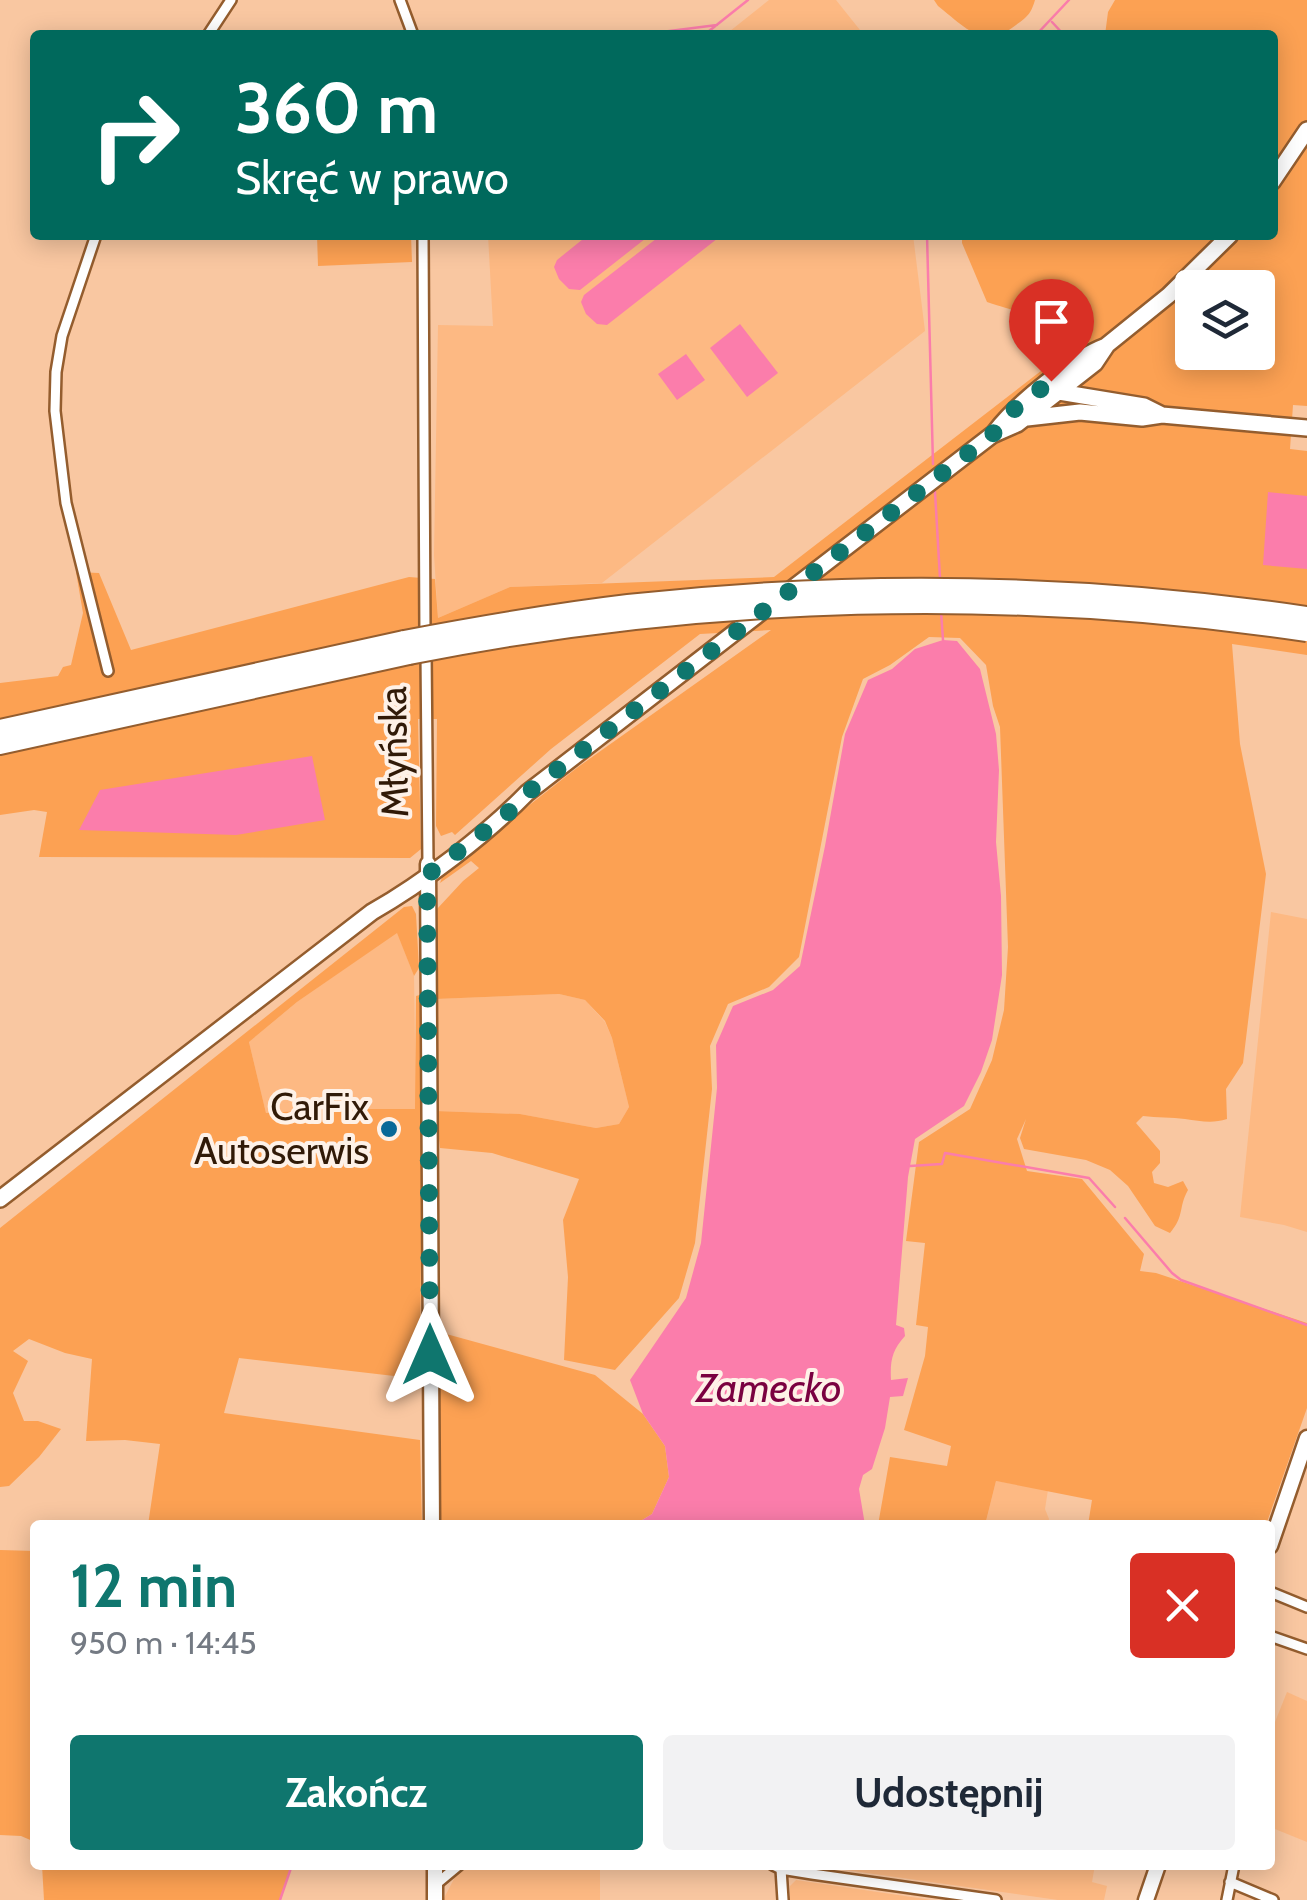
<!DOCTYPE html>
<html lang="pl">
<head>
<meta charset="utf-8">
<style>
  :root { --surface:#fff; --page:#f2f2f3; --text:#1f2937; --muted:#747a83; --accent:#0f766e }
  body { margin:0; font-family:Cabin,sans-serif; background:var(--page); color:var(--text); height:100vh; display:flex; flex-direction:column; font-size:38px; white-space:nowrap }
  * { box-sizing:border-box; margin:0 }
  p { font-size:32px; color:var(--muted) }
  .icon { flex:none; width:55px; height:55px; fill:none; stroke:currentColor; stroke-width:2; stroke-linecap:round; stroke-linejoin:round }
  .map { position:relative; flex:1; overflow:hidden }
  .details { position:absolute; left:30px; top:1520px; width:1245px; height:350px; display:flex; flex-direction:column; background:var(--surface); border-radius:10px; box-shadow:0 5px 25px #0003 }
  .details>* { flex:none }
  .hud { position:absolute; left:30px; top:30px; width:1248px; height:210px; border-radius:10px; box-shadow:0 5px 25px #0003; background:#00695c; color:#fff; overflow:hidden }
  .buttons { position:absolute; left:1175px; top:270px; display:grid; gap:20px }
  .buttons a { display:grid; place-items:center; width:100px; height:100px; border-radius:10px; background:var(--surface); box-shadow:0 5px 25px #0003; font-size:50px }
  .pin { position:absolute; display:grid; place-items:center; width:85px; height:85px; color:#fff; margin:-102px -42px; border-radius:50% 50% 50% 0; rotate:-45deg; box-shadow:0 0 10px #0007 }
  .pin .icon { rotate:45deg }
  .me { position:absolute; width:110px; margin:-55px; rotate:0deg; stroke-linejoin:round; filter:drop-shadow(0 0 8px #0008) }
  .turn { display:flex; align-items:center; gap:35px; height:210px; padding:0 40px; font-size:45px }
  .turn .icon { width:130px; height:130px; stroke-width:2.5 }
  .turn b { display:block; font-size:70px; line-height:85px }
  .round { display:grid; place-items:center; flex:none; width:105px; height:105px; border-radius:10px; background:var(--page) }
  .head { display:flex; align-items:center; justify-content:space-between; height:170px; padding:0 40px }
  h1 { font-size:60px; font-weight:700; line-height:75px; color:var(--accent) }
  .cta { display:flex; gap:20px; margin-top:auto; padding:20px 40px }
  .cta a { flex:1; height:115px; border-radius:10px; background:var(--accent); color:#fff; font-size:40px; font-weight:700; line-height:115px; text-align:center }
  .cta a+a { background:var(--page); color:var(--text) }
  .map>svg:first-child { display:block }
  .built { fill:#fdb983 }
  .green { fill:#fca153; fill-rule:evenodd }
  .water { fill:#fb7dab }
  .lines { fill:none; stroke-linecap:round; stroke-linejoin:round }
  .stream { stroke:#fb7dab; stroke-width:2.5 }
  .street-casing { stroke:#945d2e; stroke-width:14 }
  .secondary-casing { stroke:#945d2e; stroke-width:19 }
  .primary-casing { stroke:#945d2e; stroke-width:20 }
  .highway-casing { stroke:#945d2e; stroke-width:22 }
  .street { stroke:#fff; stroke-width:9 }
  .secondary { stroke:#fff; stroke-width:14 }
  .primary { stroke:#fff; stroke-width:15 }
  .highway { stroke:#fff; stroke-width:18 }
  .highway-bridge-casing { stroke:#945d2e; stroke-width:22; stroke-linecap:butt }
  .highway-bridge { stroke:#fff; stroke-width:18 }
  .route { stroke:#0f766e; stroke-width:18; stroke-dasharray:0 32.4 }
  .poi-dot { fill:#096998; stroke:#fef1e7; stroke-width:4 }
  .labels { text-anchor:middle; stroke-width:8; stroke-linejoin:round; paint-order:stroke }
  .street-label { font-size:38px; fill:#311a07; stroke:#fef1e7 }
  .poi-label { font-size:38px; fill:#311a07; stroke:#fef1e7; text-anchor:end }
  .water-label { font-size:40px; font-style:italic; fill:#7a0140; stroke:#fef1e7 }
</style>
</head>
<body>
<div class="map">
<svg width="1307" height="1900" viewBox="0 0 1307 1900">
  <rect width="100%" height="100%" fill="#f9c7a1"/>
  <path class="built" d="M769,0H836L864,35H725Z
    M488,235H913L925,331L602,583L510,587L438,618L434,555L438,325L493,326Z
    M1271,912L1307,919V1232L1284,1225L1240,1217Z
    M397,932L414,976L416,1109H332L266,1113L249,1042L297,1002Z
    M559,994L585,1000L605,1022L612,1038L629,1107L619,1124L596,1128L520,1114L436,1111V999Z
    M996,1481L1048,1490L1045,1509L1049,1519L1047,1525H985Z
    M1287,1692L1307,1701V1842L1270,1827V1727H1273Z
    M469,1865H600V1900H443L455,1877Z
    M810,1865H1095L1092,1882L1107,1886L1104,1900H1058Z
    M796,1880L932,1900H790V1886Z"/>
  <path class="green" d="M934,0H1035C1031,14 1027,17 1016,25C983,51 965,27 938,6Z
    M1115,0H1307V406L1293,405L1290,449L1307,451V655L1232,644L1240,744L1266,874L1243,1063L1226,1089L1227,1119C1212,1124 1200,1121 1185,1119C1172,1117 1157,1118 1143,1116L1136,1123L1160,1151V1163L1152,1172L1154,1183L1168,1187L1183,1181L1188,1190C1178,1208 1185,1215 1170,1233L1155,1226L1128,1186L1110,1170L1086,1160L1024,1149L1020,1138L1026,1119L1017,1139L1027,1171L1082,1179L1144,1254L1140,1271L1156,1273L1307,1323V1408L1266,1525H1088L1092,1500L996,1481L985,1525H878L890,1457L947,1466L951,1446L904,1430L925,1356L928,1327L916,1325L925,1243L906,1241L919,1142L970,1109L992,1060L1004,1010L1008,947L1000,727L993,706L986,665L960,638L929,637L890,665L863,679L842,737L799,957L769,987L728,1004L710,1046L712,1089L695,1243L679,1298L615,1370L564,1360L568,1277L563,1220L579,1179L492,1153L440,1148L436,1111L520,1114L596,1128L619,1124L629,1107L612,1038L605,1021L585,1000L559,994L436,999L437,909L463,881L479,868L471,861L440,883L444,872L578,767L771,630L700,634L551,749L455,835L452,832L441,836L436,826L437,719H418L421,849L410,858L39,857L47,812L34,810L0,815V683L58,676L63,667L71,665L83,613L76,572L99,573L131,650L409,577L435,579L438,618L510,587L774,577L1081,340L1059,339L1046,347C1028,311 1024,314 987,302L962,243V235H1272V35H1105L1108,12ZM1192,288H1258V352H1192Z
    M317,235H411L412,262L318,266Z
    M412,906L416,914L419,968L414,976L397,933L297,1002L249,1042L266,1113L332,1109H415L416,996L423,994L420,1379L239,1358L224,1413L420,1440L422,1525H148L160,1444L125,1440L86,1441L92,1359L65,1353L29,1339L13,1351L28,1361L13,1393L24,1421H38L61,1429L39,1457L9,1486L0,1487V1228L404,907Z
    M439,1332L595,1375L643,1414L665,1446L669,1477L652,1514L634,1525H440Z
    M0,1550L35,1551V1842L21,1836L0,1835Z
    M42,1865H292L280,1900H44Z"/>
  <path class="water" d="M588,235H650L580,290L569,289L559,279L554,267L557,260Z
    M661,235H722L607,325L597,324L586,314L581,302L584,295Z
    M740,324L778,373L747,397L710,348Z
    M686,354L705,380L677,400L658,374Z
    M1268,492L1307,496V569L1263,565Z
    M943,640L957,641L980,669L996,734L999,770L996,842L1001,896L1002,975L992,1040L981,1072L964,1106L915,1139L908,1177L896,1325L904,1328L905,1336C892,1350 890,1361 891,1380L908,1378L903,1396L890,1397L885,1428L872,1469L863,1475L859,1489L865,1525H634L652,1514L669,1477L665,1446L643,1414L630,1380L686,1298L701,1243L717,1088L716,1045L733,1006L773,990L800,966L825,846L845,734L868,680L892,669L915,649Z
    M312,756L325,820L236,835L79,830L100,790Z"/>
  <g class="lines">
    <path class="stream" d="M1052,22L1064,35
      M638,35L717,25
      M704,35L748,0
      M1036,35L1069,0
      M927,235L933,464
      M935,492L940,578
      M941,611L943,640
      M910,1166L942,1164L945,1153L1089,1178L1115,1207
      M1125,1218L1172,1273L1181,1280L1307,1325
      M280,1900L292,1865"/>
    <g class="street-casing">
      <path id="street" d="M400,0L413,35
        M208,35L231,0
        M96,235L62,336L56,372L55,411L66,503L108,671
        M423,235L425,637
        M426,653L428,864
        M1270,1592L1307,1607
        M1270,1636L1307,1649
        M773,1865L781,1869L812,1874L996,1900
        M781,1869L783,1900
        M1230,1882L1273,1900
        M435,1885L459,1865
        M1227,1900L1234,1865"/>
    </g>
    <g class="secondary-casing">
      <path id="secondary" d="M428,864L432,1525
        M1270,1546L1307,1438
        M435,1865V1900
        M1146,1900L1158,1865"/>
    </g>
    <g class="primary-casing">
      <path id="primary" d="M1272,182L1307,130
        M1059,392L1144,406L1162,415
        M1027,418L1080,412L1142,418L1162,415L1307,428
        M995,432C1018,402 1072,359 1106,346
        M788,592L992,435L1017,424L1095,363L1107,345L1169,295L1230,235
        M0,1199L372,912C423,883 486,835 527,793L769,606"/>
    </g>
    <g class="highway-casing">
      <path id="highway" d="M0,729L404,640
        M0,745L409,655"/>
    </g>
    <use href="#street" class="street"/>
    <use href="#secondary" class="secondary"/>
    <use href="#primary" class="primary"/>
    <use href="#highway" class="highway"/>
    <g class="highway-bridge-casing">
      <path id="highway-bridge" d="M404,640C478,626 553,613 628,604C854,579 1082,583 1307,616
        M409,655C705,596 1009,588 1307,632"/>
    </g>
    <use href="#highway-bridge" class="highway-bridge"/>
  </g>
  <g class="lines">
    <path class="route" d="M430,1355L427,875L506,815L527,793L992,435L1008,414L1051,381"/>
  </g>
  <circle class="poi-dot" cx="389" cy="1129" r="10"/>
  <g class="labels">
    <g class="street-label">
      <text transform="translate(394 752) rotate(-91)" y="13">Młyńska</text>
    </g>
    <g class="poi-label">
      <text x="369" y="1120">CarFix<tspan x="369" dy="44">Autoserwis</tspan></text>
    </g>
    <g class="water-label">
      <text x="769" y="1402">Zamecko</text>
    </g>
  </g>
</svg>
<div class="buttons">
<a><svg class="icon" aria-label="layers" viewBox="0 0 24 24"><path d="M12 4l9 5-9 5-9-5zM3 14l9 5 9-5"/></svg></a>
</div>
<div class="pin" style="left:1051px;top:381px;background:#d93025"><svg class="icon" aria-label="arrive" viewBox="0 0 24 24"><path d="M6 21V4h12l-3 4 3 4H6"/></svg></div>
<svg class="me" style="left:430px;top:1355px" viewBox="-20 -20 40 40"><path d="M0-17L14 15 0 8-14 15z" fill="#0f766e" stroke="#fff" stroke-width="4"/></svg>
<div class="hud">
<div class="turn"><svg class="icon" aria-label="right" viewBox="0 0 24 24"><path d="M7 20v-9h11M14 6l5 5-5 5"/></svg><div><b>360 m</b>Skręć w prawo</div></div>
</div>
<section class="details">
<div class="head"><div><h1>12 min</h1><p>950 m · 14:45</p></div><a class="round" style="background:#d93025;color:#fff"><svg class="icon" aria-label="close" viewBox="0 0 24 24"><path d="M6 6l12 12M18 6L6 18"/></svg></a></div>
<div class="cta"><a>Zakończ</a><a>Udostępnij</a></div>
</section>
</div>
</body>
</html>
